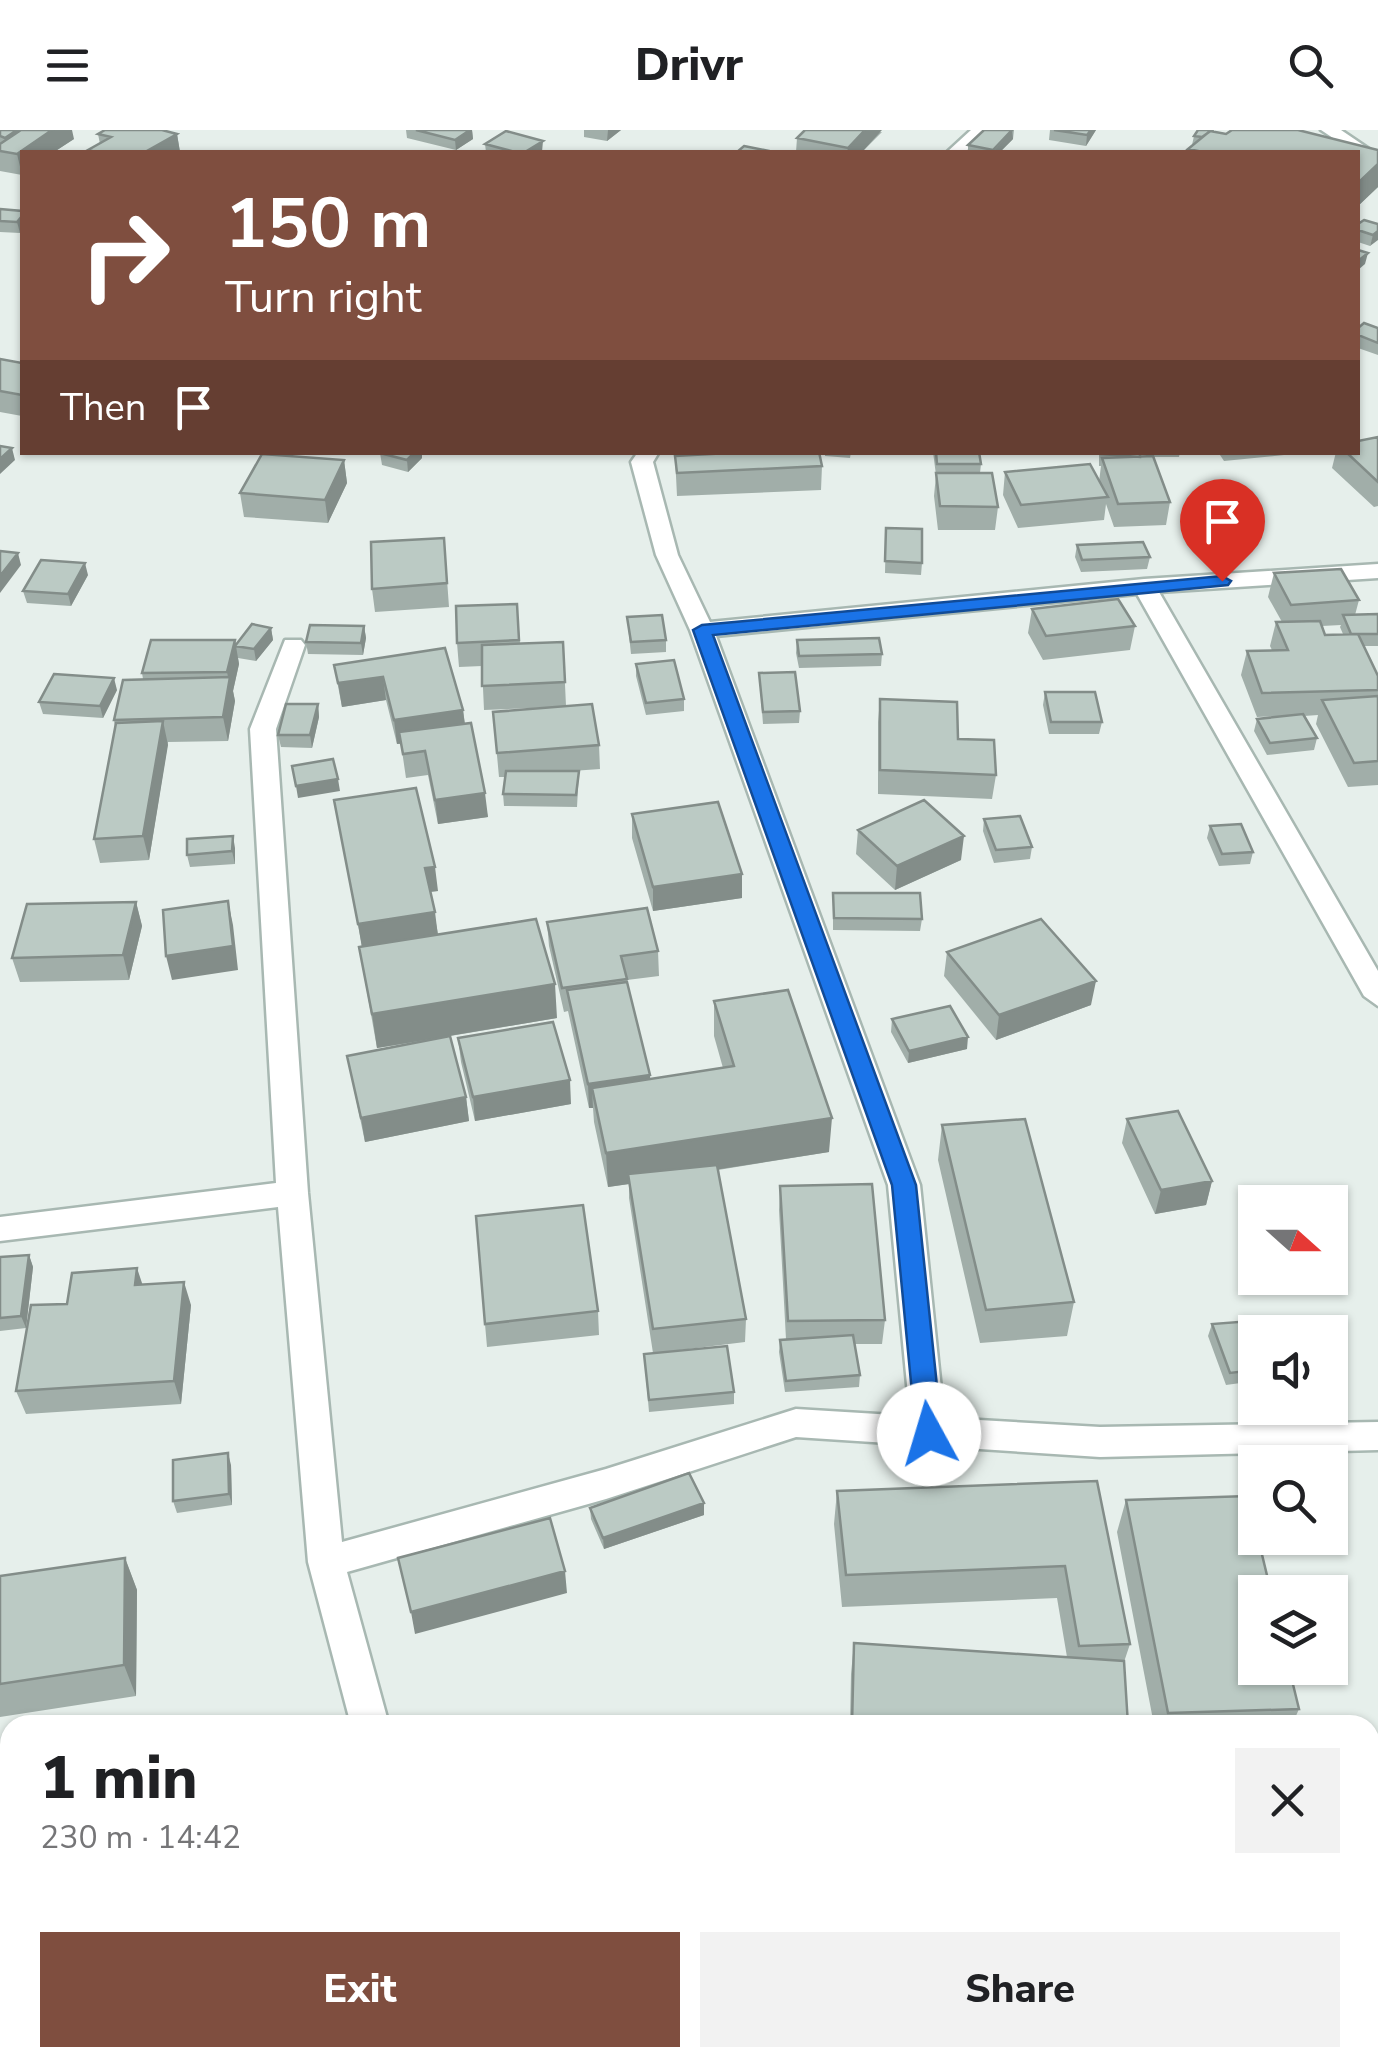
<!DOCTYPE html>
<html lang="en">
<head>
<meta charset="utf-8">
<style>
  :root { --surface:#fff; --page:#f2f2f2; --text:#202124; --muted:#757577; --accent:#7f4e3f }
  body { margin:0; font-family:"Nunito Sans",sans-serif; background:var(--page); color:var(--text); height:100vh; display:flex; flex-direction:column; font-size:38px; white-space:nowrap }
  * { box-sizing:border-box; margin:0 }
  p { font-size:32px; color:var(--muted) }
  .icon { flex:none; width:55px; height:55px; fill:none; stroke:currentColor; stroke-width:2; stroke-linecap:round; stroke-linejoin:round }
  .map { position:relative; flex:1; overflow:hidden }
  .panel { position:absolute; left:0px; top:1585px; width:1380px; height:352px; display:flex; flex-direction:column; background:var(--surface); border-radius:30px 30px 0 0; box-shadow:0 2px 8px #0004 }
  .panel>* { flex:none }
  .hud { position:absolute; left:20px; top:20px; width:1340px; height:305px; border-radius:0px; box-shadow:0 2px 8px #0004; background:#7f4e3f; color:#fff; overflow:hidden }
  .needle { width:65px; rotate:111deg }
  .fabs { position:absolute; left:1238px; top:1055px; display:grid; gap:20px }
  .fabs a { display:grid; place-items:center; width:110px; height:110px; border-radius:0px; background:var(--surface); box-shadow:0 2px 8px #0004; font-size:50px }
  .pin { position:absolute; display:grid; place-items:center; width:85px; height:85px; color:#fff; margin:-102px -42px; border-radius:50% 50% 50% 0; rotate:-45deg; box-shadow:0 0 10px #0007 }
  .pin .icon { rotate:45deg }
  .me { position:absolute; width:110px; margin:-55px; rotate:354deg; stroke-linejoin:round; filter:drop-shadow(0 0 8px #0008) }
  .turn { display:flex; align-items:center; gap:35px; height:210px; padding:0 40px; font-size:45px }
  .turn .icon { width:130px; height:130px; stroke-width:2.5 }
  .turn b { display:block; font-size:70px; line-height:85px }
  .then { display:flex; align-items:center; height:95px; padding:0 40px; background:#0003; gap:20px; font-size:38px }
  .round { display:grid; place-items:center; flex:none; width:105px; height:105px; border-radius:0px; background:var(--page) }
  .overview { display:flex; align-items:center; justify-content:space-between; height:170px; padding:0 40px }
  h1 { font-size:60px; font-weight:800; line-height:75px }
  .cta { display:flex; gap:20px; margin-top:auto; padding:20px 40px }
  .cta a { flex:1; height:115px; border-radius:0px; background:var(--accent); color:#fff; font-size:40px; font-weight:800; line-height:115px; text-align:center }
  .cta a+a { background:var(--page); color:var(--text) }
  header { display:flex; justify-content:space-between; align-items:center; height:130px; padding:0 40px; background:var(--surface); font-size:45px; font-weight:800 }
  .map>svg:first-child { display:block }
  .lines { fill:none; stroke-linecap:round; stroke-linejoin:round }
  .minor-casing { stroke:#a8b8b2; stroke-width:5 }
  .minor { fill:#fff; fill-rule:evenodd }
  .wall { fill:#a1aea9; fill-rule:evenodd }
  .shaded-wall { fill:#838d89 }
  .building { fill:#bbcac4; stroke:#838d89; stroke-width:2.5 }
  .route { fill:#1a73e8; stroke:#114b97; stroke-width:2.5 }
</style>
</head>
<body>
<header><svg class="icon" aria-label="menu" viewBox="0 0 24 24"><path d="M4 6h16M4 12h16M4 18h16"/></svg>Drivr<svg class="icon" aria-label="search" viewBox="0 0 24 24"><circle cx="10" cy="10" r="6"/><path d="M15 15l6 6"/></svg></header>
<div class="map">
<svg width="1378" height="1937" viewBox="0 0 1378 1937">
  <rect width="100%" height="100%" fill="#e6efeb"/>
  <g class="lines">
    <g class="minor-casing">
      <path id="minor" d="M971,0H990L965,22H947Z
        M1321,0H1341L1378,25V38Z
        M638,322H659L653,332L678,425L710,492L1144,449L1378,434V448L1159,462L1378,841V876L1364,866L1137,464L716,506L920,1055L944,1288L1100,1297L1378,1292V1320L1100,1327L796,1307L606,1369L347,1442L389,1595H351L308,1432L278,1077L0,1111V1087L276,1053L250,599L285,510H301L305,515L276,599L308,1063L342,1412L606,1339L796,1279L910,1286L888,1055L690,500L656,425L631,332Z
        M439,1928H481L483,1937H441Z"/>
    </g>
    <use href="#minor" class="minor"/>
  </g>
  <path class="wall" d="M0,0L74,9L54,22H22V45L0,41Z
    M406,0H472L473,9L456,20L407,8Z
    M584,0H621L607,11L584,7Z
    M984,0H1014L1013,9L1000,22H968V15Z
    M1050,0H1096L1086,16L1049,10Z
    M1198,0H1214V1L1226,4L1378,20V57L1358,76V22H1188V19L1192,15L1194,6Z
    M882,2L862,22H796L797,8Z
    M98,4H177L180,22H89L88,20L100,14Z
    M485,14L543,22H486Z
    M0,79L22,81V100L20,103L0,102Z
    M1358,94H1378L1370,116L1358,112Z
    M1358,198H1378V225L1358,218Z
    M0,229L22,233V286L0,282Z
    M1378,307V376L1374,377L1332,338L1336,322H1358Z
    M422,322V328L408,342L382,335L380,323Z
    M825,322H851L850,328L825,326Z
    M933,322H979L981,334L980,343L998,377L995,400H938L934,366L936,345Z
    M1099,322H1140V327L1149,326L1148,322H1180L1179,327H1153L1170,372L1166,395L1114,397L1106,374L1104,390L1018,398L1003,365L1005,342L1099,352L1101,336H1099Z
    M1218,322H1285L1284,325L1224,331Z
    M675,326L822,336L821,360L677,366Z
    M344,330L347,353L328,393L244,387L240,363Z
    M886,398L922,433L921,445L885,443Z
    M444,408L449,477L375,482L372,459Z
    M1077,415L1150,427L1147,439L1081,442L1075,427Z
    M1274,443L1359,470L1355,485L1378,484V516H1364L1378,546V655L1348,657L1316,594L1318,585L1304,586L1317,608L1314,620L1267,625L1254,601L1257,589L1279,586L1257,587L1241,545L1247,521L1272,520L1270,516L1276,492H1282L1268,467ZM1341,495L1340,497L1343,504L1325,505L1322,496Z
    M88,445L71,476L27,473L23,461Z
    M517,474L520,513L563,512L566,576L599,615L600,639L572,641H579L577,677L504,676L503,664L506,647H499L493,582L558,577L484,580L482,536L459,537L457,513Z
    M1032,479L1135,496L1130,520L1043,530L1028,503Z
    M627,487L666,510V522L631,524Z
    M364,496L366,508L363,525L308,524L306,512Z
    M271,498L273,510L256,531L238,528L239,534L233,561L235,571L228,611L168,612L149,730L100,733L94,709L115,597L114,590L143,549L142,543L235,510L236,515Z
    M797,510L882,524L881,536L799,538L796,523Z
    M636,534L684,569V581L646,585L636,546Z
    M334,535L463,580L465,594L488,687L438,694L428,645L406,648L401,614H397L386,570L342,577Z
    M759,543L800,581L799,593L763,594Z
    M117,560L103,588L43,584L39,572Z
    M1045,562L1102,592L1099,604H1049L1043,575Z
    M880,569L958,609L996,645L992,669L878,664V592Z
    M318,574L319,587L312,618L281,617L278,605Z
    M334,670L438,761L430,762L438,804L557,888L450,906L466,967L469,991L365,1012L347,926L441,908L377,918L359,817L362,816Z
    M632,684L742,768L653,781L632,708Z
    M984,689L1032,717L1030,729L994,733L983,701Z
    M1210,696L1253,722L1250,734L1219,736L1207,708Z
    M858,700L961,730L895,760L856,724Z
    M235,718V734L190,737L187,725Z
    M833,763L922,789L920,801L833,800Z
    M136,772L142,796L129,850L20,852L12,828Z
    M547,792L658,821L659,846L627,850L650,949L723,938L714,906V871L829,1022L718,1040L746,1189L745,1212L664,1222L734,1262V1274L649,1282L644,1224L653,1223L629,1068V1054L608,1057L594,992L593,978H589L568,881L564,882L549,816Z
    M947,822L1091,875L996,910L944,846Z
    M892,889L967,919L908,933L891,902Z
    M458,908L571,974L475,991L461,932Z
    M1127,989L1212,1051L1206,1075L1155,1084L1122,1013Z
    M942,995L1074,1172L1067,1206L980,1213L938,1030Z
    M780,1056L885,1190L882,1214H854L860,1245L859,1257L785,1262L779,1222L780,1210L786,1209L779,1080Z
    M29,1125L33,1137L26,1198L0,1201V1127Z
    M142,1155L191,1175L181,1274L26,1284L16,1261Z
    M598,1181L599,1205L487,1217L485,1194Z
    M1212,1194L1255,1202V1251L1226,1255L1208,1206Z
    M231,1335L232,1375L177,1383L173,1371Z
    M1097,1351L1130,1514L1124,1532L1128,1595H850L851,1544L854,1513L1067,1527L1057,1468L842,1477L834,1394L837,1361Z
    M1126,1370L1299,1579L1292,1595H1154L1117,1402Z
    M590,1378L704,1385L604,1419L591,1389Z
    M125,1428L137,1460L136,1566L0,1587V1446Z
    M1133,1928H1285L1286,1937H1134Z
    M1318,1928H1370L1378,1937H1318Z"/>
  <path class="shaded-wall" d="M52,0H72L74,9L54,22H22V45L17,24Z
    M470,0H472L473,9L456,20L455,10Z
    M608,0H621L607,11Z
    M865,0H882L862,22H847L848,18Z
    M1012,0L1013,9L1000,22H993Z
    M1091,0H1096L1086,16L1087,5Z
    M177,4L180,22H145Z
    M543,11L542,22H525Z
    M1378,34V57L1358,76V53Z
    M22,86V100L20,103L17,92Z
    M1378,101V110L1370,116L1373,105Z
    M1368,123L1365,134L1358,140V131Z
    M12,318L15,330L0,344V329Z
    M415,322H422V328L408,342L407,330Z
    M344,330L347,353L328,393L325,370Z
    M18,423L21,435L0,463V446Z
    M85,433L88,445L71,476L68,464Z
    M364,496L366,508L363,525L361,513Z
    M271,498L273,510L256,531L254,519Z
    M235,510L239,534L233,561L235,571L228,611L223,587L229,552L227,542Z
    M383,547L386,570L342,577L338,553Z
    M114,548L117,560L103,588L100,576Z
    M318,574L319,587L312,618L310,605Z
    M463,580L466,604L397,614L394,590Z
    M163,591L168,615L149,730L143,706Z
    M338,649L340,661L298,668L296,656Z
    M485,663L488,687L438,694L435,670Z
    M233,706L235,718V734L232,721Z
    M964,706L961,730L895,760L897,736Z
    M435,737L438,761L428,762L425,738Z
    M742,744V768L653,781V757Z
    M228,771L233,795L238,840L172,850L166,826Z
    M136,772L142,796L129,850L123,825Z
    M435,782L438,806L362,818L358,794Z
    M1096,851L1091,875L996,910L999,885Z
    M555,854L557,888L377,918L372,884Z
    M968,907L967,919L908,933L909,921Z
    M650,945L651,969L592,958L593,978H589L588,954Z
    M570,950L571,974L475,991L473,967Z
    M466,967L469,991L365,1012L361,988Z
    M832,988L829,1022L630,1053L628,1044L629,1054L608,1057L606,1023Z
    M1212,1051L1206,1075L1155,1084L1161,1060Z
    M29,1125L33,1137L26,1198L21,1186Z
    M137,1138L145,1162L135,1155Z
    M184,1152L191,1175L181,1274L174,1251Z
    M228,1323L231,1335L232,1375L229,1364Z
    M704,1373V1385L604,1419L603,1408Z
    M125,1428L137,1460L136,1566L124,1535Z
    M565,1441L567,1463L415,1504L411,1482Z
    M10,1826V1856L0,1858V1828Z
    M80,1928H84L89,1937H83Z"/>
  <path class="building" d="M0,0H17L5,8L0,6Z
    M21,0H52L17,24L0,21V14Z
    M105,0H162L177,4L145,22H96L88,20L111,7L98,4Z
    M416,0H470L455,10Z
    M805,0H865L848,18L797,8Z
    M984,0H1012L993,20L968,15Z
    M1054,0H1091L1087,5Z
    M1198,0H1212L1202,7L1194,6Z
    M1232,0H1298L1378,20V34L1358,53V22H1203L1188,19L1210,1L1226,4Z
    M506,1L543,11L525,22H515L485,14Z
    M744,16L774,22H737Z
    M0,79L22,81V86L17,92L0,91Z
    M1364,90L1378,94V101L1373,105L1358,100V94Z
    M1358,120L1368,123L1358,131Z
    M1364,193L1378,198V213L1358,205V198Z
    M0,229L22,233V265L0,261Z
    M1378,307V352L1346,322H1358V311Z
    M0,316L12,318L0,329Z
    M415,322L407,330L380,323L381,322Z
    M747,322H819L822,336L677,343L675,326Z
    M936,322H979L981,334H937Z
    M1101,322H1140V327L1101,324Z
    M262,324L344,330L325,370L240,363Z
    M1153,326L1170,372L1118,374L1102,328Z
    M1090,334L1108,367L1021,375L1005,342Z
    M936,343H992L998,377L940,376Z
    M886,398L922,399V433L885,431Z
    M444,408L447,453L372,459L371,412Z
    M1143,412L1150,427L1082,430L1077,415Z
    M0,421L18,423L0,446Z
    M41,430L85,433L68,464L23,461Z
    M1341,439L1359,470L1291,475L1274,443Z
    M1118,469L1135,496L1046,506L1032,479Z
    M517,474L519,510L457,513L456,476Z
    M1378,484V504H1351L1343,485Z
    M662,485L666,510L631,512L627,487Z
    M1320,491L1325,505L1358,504L1378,546V560L1262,563L1247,521L1288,520L1276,492Z
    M252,494L271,498L254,519L235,516Z
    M310,495L364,496L361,513L306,512Z
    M879,508L882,524L799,526L797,510Z
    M151,510H235L227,542L142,543Z
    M563,512L565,552L482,556V515Z
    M445,518L463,580L394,590L383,547L338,553L334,535Z
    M674,530L684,569L646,573L636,534Z
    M795,542L800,581L763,582L759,543Z
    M54,544L114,548L100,576L39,572Z
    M230,547L223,587L114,590L123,550Z
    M1045,562H1095L1102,592H1051Z
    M1378,566V631L1354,633L1322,570Z
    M880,569L957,572L958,609L994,610L996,645L880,640Z
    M286,574H318L310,605H278Z
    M592,574L599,615L497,623L493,582Z
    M1303,584L1317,608L1270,613L1257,589Z
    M163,591L143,706L94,709L116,593Z
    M471,593L485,663L435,670L425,621L403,624L399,602Z
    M333,629L338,649L296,656L292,636Z
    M506,641H579L576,665L503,664Z
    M416,658L435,737L425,738L435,782L358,794L334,670Z
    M924,670L964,706L897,736L858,700Z
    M718,672L742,744L653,757L632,684Z
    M1020,686L1032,717L996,720L984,689Z
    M1241,694L1253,722L1222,724L1210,696Z
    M233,706L232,721L187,725V709Z
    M833,763H920L922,789L834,788Z
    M228,771L233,816L166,826L163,780Z
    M136,772L123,825L12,828L27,774Z
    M647,778L658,821L621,826L627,849L562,858L547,792Z
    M536,789L555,854L372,884L359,817Z
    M1041,789L1096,851L999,885L947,822Z
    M627,852L650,945L588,954L567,860Z
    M788,860L832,988L606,1023L592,958L734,936L714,871Z
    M950,876L968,907L909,921L892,889Z
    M553,892L570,950L473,967L458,908Z
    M450,906L466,967L361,988L347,926Z
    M1178,981L1212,1051L1161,1060L1127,989Z
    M1025,989L1074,1172L986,1180L942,995Z
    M717,1035L746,1189L653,1199L628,1044Z
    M872,1054L885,1190L788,1191L780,1056Z
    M583,1075L598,1181L485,1194L476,1086Z
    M29,1125L21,1186L0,1188V1127Z
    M137,1138L135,1155L184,1152L174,1251L16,1261L31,1175L67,1174L72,1143Z
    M1264,1190L1269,1202H1255V1240L1230,1243L1212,1194Z
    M853,1205L860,1245L786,1251L780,1210Z
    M727,1216L734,1262L649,1270L644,1224Z
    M228,1323L229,1364L173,1371V1330Z
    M689,1343L704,1373L603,1408L590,1378Z
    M1097,1351L1130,1514L1079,1516L1065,1436L846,1445L837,1361Z
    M1248,1366L1255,1395V1408H1258L1271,1462H1255V1538H1289L1299,1579L1168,1583L1126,1370Z
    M550,1388L565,1441L411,1482L398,1428Z
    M125,1428L124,1535L0,1554V1446Z
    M854,1513L1124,1531L1128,1595H852Z
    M10,1640V1826L0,1828V1642Z
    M1370,1804L1378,1806V1937H1329V1928H1370Z
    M54,1928H80L83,1937H34Z
    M93,1928H324L326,1937H94Z
    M1146,1928H1285L1286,1937H1147Z"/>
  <path class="route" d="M1222,446L1231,451L1228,455L713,505L916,1055L942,1304L929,1315L916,1304L892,1055L693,500L702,495Z"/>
</svg>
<div class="fabs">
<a><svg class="needle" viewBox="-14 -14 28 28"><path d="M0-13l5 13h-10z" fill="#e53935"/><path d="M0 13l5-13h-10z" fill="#757577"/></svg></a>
<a><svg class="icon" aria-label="sound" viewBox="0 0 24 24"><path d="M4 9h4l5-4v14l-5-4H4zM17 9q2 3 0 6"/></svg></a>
<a><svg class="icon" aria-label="search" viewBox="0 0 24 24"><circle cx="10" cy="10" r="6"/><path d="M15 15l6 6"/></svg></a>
<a><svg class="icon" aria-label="layers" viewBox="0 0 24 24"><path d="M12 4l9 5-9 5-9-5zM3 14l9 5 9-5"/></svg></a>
</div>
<div class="pin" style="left:1222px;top:451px;background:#d93025"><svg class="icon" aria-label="arrive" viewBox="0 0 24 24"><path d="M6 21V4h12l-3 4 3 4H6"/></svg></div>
<svg class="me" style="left:929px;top:1304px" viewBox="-20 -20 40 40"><circle r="19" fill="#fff"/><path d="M0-13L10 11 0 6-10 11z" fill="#1a73e8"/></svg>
<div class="hud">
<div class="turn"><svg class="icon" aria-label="right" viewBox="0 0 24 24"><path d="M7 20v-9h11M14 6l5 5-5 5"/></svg><div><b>150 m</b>Turn right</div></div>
<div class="then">Then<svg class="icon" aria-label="arrive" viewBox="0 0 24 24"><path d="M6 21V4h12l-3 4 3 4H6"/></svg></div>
</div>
<section class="panel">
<div class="overview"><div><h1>1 min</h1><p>230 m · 14:42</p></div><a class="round"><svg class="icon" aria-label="close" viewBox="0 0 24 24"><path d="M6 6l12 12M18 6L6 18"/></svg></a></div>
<div class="cta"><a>Exit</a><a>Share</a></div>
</section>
</div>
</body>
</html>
